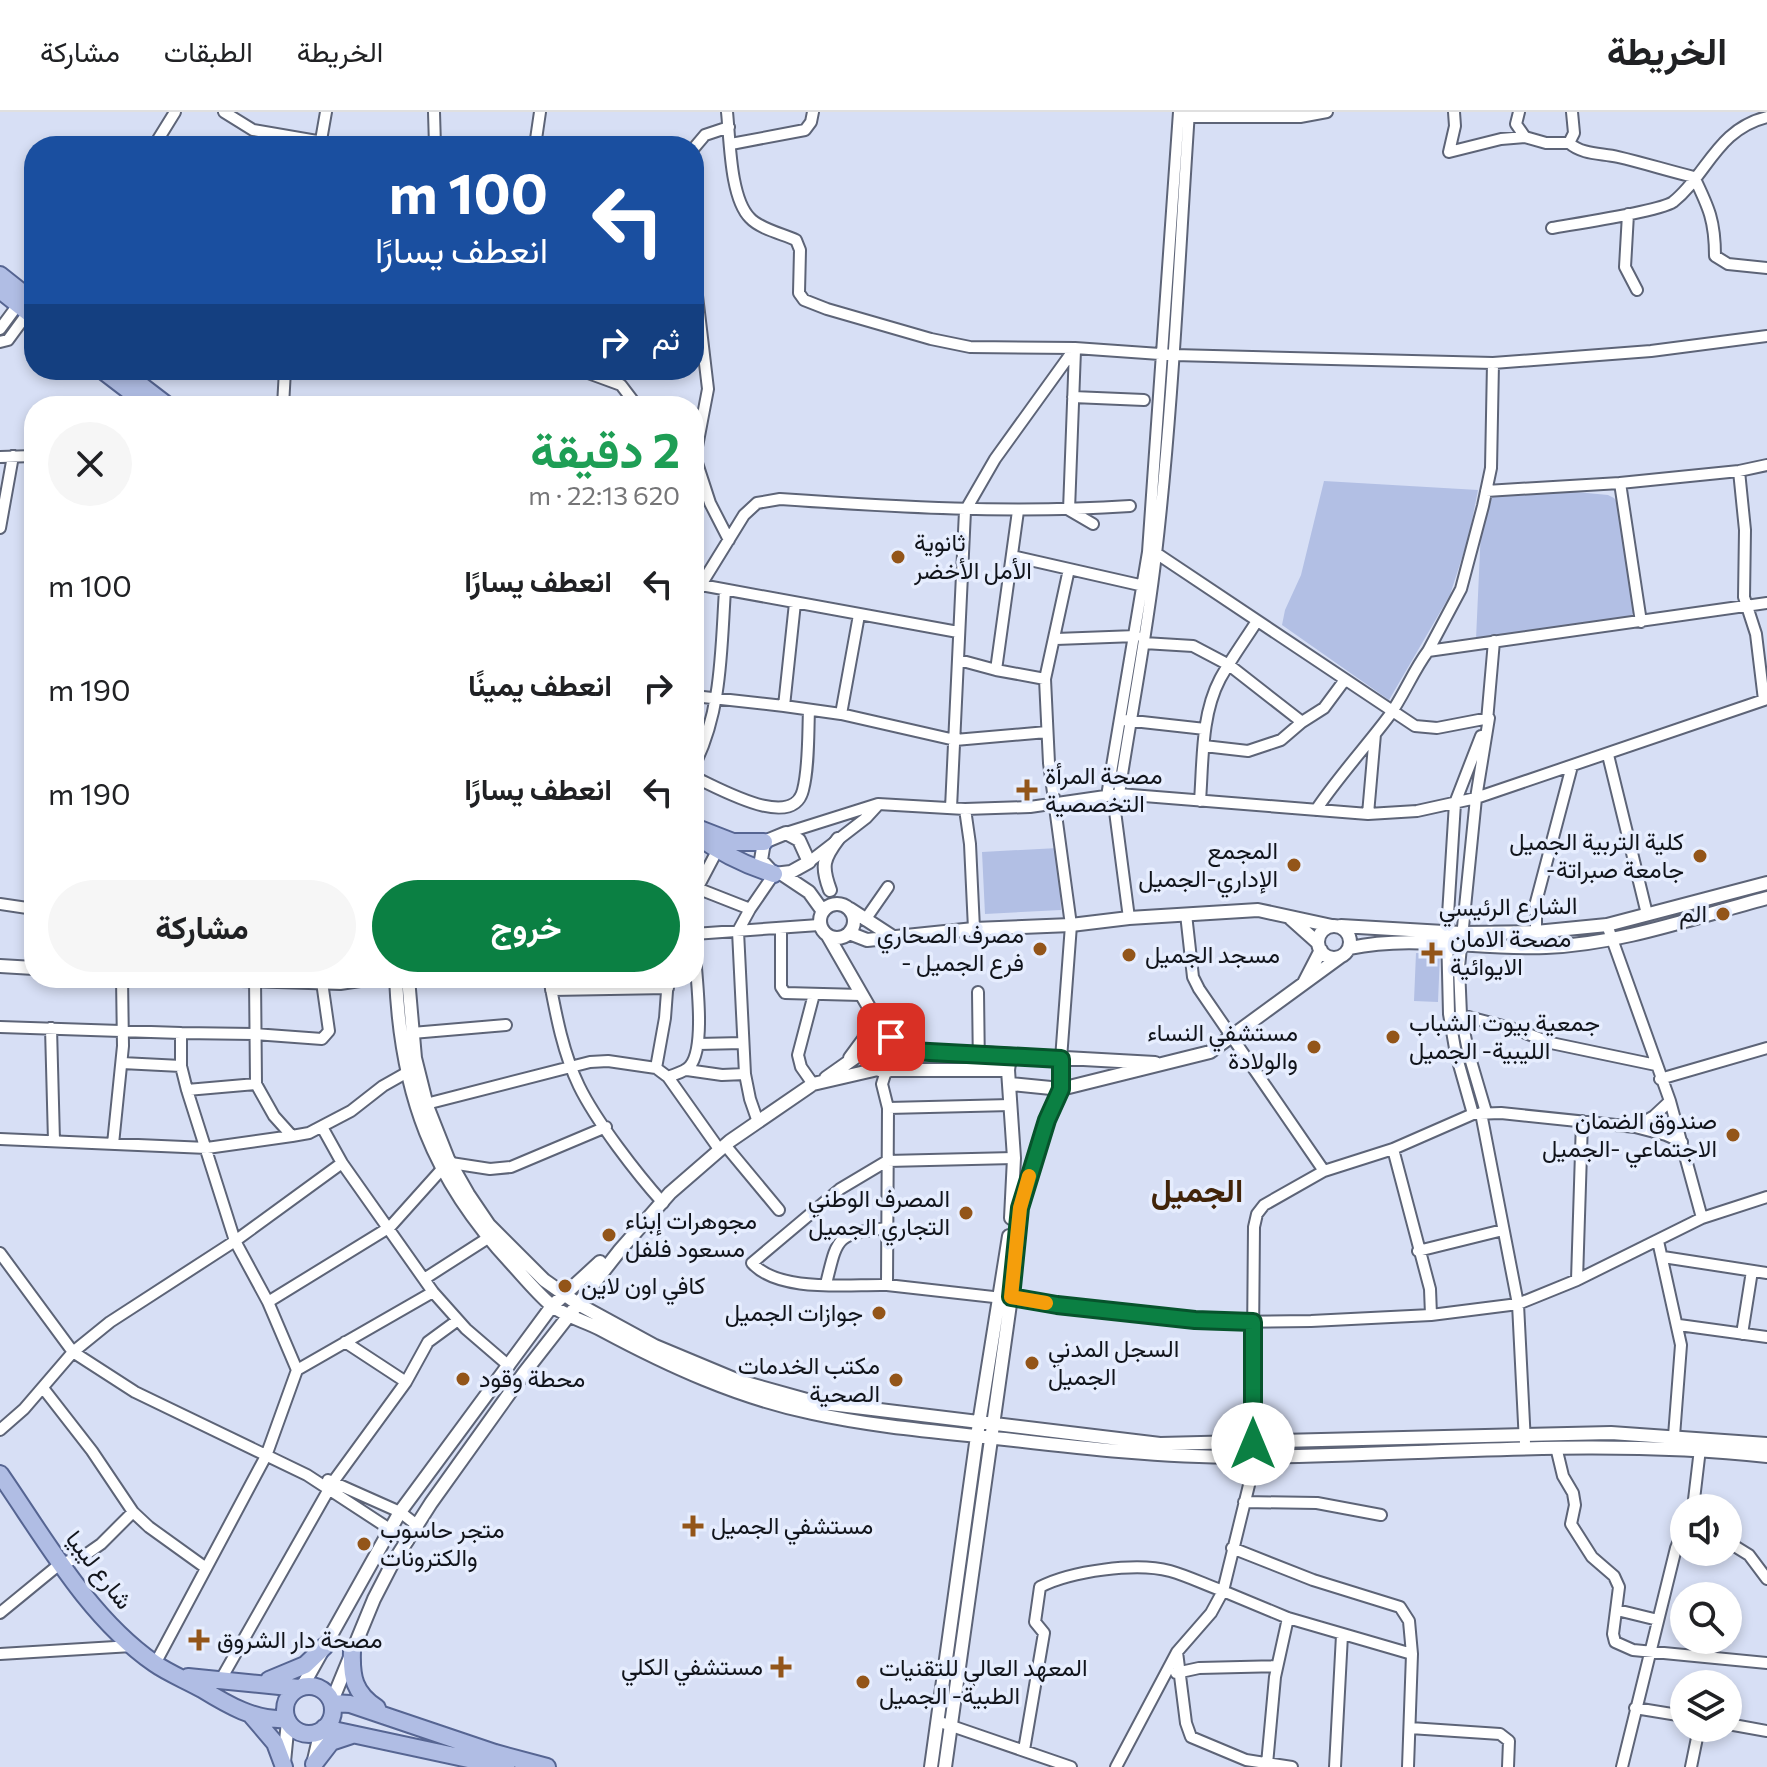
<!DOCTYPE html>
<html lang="ar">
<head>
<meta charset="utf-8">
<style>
  :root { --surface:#fff; --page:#f6f6f6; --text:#202124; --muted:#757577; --line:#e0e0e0; --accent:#0b8043 }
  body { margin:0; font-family:Commissioner,Vazirmatn,sans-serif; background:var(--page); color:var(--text); direction:rtl; height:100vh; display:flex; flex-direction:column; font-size:30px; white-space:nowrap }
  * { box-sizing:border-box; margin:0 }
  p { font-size:26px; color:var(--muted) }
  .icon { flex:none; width:44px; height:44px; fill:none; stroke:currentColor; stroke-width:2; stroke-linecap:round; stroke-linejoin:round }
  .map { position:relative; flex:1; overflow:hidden; direction:ltr }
  .sheet { position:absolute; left:24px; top:284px; width:680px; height:592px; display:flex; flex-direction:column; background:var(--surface); border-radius:32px; box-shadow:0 4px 12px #0003; direction:rtl }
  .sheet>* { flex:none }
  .hud { position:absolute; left:24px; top:24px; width:680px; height:244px; border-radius:32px; box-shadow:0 4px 12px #0003; direction:rtl; background:#1a4fa0; color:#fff; overflow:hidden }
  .buttons { position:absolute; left:1670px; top:1382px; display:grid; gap:16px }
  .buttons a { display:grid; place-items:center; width:72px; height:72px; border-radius:50%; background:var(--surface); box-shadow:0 4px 12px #0003; font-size:40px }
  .pin { position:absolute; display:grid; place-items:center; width:68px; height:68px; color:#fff; margin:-34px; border-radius:16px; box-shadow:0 4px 12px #0006 }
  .me { position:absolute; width:88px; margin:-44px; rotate:0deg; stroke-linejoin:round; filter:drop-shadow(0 0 6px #0008) }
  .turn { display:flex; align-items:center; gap:28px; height:168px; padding:0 24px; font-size:36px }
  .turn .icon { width:104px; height:104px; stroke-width:2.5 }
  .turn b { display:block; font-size:56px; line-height:68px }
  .then { display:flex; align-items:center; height:76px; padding:0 24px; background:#0003; gap:16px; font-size:30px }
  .round { display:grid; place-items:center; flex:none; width:84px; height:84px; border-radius:42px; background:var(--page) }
  .summary { display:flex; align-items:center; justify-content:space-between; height:136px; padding:0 24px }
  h1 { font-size:48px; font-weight:700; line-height:60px; color:#1e9e55 }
  .primary-button { display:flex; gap:16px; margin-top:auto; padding:16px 24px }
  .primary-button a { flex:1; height:92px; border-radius:48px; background:var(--accent); color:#fff; font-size:32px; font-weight:700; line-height:92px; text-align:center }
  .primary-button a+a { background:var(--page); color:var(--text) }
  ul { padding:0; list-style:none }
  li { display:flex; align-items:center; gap:24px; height:104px; padding:0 24px }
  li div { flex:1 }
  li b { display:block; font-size:30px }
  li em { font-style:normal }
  header { display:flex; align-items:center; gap:48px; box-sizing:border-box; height:112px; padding:0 40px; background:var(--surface); border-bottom:2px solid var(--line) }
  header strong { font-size:38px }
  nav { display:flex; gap:44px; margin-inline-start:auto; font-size:28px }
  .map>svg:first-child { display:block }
  .green { fill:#b2bfe4 }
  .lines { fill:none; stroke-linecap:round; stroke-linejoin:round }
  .minor-casing { stroke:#5d6477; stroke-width:14 }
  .tertiary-casing { stroke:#5d6477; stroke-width:16 }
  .primary-casing { stroke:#566592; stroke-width:20 }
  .minor { stroke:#fff; stroke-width:10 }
  .tertiary { stroke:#fff; stroke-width:12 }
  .primary { stroke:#b0bde4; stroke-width:16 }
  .route-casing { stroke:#07532c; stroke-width:20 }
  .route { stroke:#0b8043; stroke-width:14 }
  .slow { stroke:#f59e0b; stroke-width:14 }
  .poi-dot { fill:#935519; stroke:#e6edfe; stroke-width:3 }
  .labels { text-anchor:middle; stroke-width:7; stroke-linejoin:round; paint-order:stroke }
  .poi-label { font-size:24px; fill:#11141b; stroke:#e6edfe; text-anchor:start }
  .street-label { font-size:24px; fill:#11141b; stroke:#e6edfe }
  .district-label { font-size:32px; font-weight:bold; fill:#422409; stroke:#e6edfe }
</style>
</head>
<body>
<header>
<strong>الخريطة</strong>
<nav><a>الخريطة</a><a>الطبقات</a><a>مشاركة</a></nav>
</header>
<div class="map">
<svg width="1767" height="1655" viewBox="0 0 1767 1655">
  <rect width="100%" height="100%" fill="#d7dff5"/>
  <path class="green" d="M1324,369L1478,378L1469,424L1450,483L1389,588L1282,513L1285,498L1301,463Z
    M1566,379L1608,383L1614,386L1621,395L1636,496L1630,506L1476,527L1481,417L1493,382Z
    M1058,736L1061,798L985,802L982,740Z
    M1416,841L1440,842L1438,890L1414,889Z"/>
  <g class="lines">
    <g class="minor-casing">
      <path id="minor" d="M224,0L253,18L346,34
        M434,0L435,34
        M727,0C730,28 730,86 750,106C760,117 783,122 796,128L800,138L799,181L804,188L827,197L931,227L970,235L1075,236L1174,243L1493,251L1651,239L1767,224
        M1454,0L1455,14L1449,40L1501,27L1525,25L1546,31H1569L1574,21L1572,0
        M1519,0L1516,12L1525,25
        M1189,5H1300L1327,0
        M1569,31C1583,43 1601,41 1618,45C1644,51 1669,59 1694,65C1709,96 1715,109 1715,144L1728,152L1767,156
        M731,32L805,18L811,10L813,0
        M154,34L175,0
        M320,34L326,0
        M535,34L540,0
        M694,36L705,23L729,15
        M1628,102L1625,155L1637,178
        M1552,116C1574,112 1660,99 1673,90C1707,63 1717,17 1767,5
        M694,158L708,277L695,345L710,391L729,428
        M0,217L34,171
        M0,230L8,228L30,198
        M1075,238L1069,398L1093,412
        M580,258L621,273L637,294
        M1073,285L1144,288
        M283,294L285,258
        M0,345L34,344
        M1739,359L1745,418L1744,485L1756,522L1764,588
        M1486,379L1620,371
        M1018,399L996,558L1045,567
        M0,416L13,344
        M1156,441L1415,614L1437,616L1489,606L1476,686L1459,855L1461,903L1468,939L1486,1000
        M1012,444L1144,474
        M701,473L958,520
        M694,484L744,403L757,391L780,387C898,395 1011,402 1130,394
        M795,491L784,594L841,602L955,628L1047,620
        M1641,510L1620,371L1739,359L1767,353
        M1056,527L1136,524
        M1144,531L1193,534L1229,553L1302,610
        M1428,539L1461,477L1483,394L1491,356L1493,251
        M959,548L996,558
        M694,584L784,594
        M841,602L859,503
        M1124,608L1205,617
        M1487,609L1494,529
        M1204,634L1248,639L1281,628L1302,610L1324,596L1344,569
        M1608,643L1647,802
        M694,654C722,599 721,538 725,478
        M694,665C717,675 793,720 803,678C809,655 808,622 809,598
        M1119,682C1131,602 1147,523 1156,442C1173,295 1179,147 1189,0
        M1107,684L1148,440L1179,0
        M1113,684L1129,806
        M1200,689C1203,649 1201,603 1220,567C1231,547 1245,528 1257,509
        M951,696L965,399L995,347L1075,236
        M965,697L970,732L974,817
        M1316,698C1338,665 1365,636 1389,604C1404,583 1413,559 1428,539L1767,491
        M1368,702L1375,622
        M786,721L878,692L965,697L1030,695L1119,682L1368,702L1417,699L1476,686L1767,587
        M809,750L866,706L877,694
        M694,775L750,797L738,819L745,962L750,987L758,1010
        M694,788L697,777L717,739
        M0,792L34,797
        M750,797L774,762
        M1186,802L1193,865L1199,877L1324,1059
        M865,808L888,775
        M1607,813L1670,989L1702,1106L1767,1085
        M781,817V875L785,881L861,883
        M1536,820V790L1572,654
        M694,822L819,813
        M549,866C556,903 563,941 579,974C596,1009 637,1062 663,1091
        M668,866L665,906L656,956L668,965L719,1037
        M551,878L668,876
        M978,880L979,958
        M1461,903L1518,918L1551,931L1656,953
        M0,915L181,921V954L187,978L235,1129L268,1190L297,1258
        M51,916L54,1029
        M181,921L254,922L322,927L329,919L322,870
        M412,921L506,913
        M698,932L743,931
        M1061,947L1071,813L1049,651L1045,567L1069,457
        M122,951L181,954
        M687,958L722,963L745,962
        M886,959L882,972L888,996L887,1173L1216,1210L1311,1209L1431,1203L1518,1192L1577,1168L1702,1106
        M668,965C675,962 685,960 690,954C707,934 695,857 694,830
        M1660,967L1767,936
        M256,972L274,1004L292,1024
        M813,972L801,955L798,943L814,882
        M187,978L256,972L255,866
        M426,992L590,950L608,949L656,956
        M888,996L1011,993
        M1481,1001L1518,1192L1525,1331
        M1473,1002L1456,942L1449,902L1447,819L1455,691L1481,624
        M322,1015L342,1051L433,1180L466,1217L509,1254
        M1635,1015L1654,1004L1670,989
        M0,1027L207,1036L292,1024L309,1021L351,999L383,974L406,961
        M113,1032L123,934L122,866
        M725,1033L779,1098
        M1393,1037L1430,1177L1431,1203
        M451,1051L490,1057L511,1055L606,1015
        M1658,1129L1681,1233L1674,1324
        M1418,1139L1503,1118
        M0,1141L73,1240L135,1280L307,1363L408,1429
        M1663,1145L1767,1161
        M424,1167L488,1126
        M1577,1168L1582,1009
        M826,1172C838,1123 836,1123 886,1116
        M887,1173C848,1172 779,1181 752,1151L840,1077L887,1049L1014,1046
        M268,1190L390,1115L442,1057
        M1679,1213L1767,1225
        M1742,1222L1752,1159
        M345,1230L406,1270
        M43,1276L92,1339L133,1400L149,1415L206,1456
        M0,1318L24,1297L73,1240L110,1210L235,1129L342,1051
        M1556,1335L1563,1364L1573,1381L1575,1393L1571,1412L1592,1445L1614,1464L1619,1475L1613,1522L1615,1530L1633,1538L1767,1551
        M328,1368L400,1400L418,1414
        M1244,1390L1317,1391L1381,1403
        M1693,1396L1700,1337
        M1728,1430L1749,1443L1767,1467
        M1232,1436L1313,1468L1400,1495L1409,1509L1412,1542
        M1617,1498L1658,1508
        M0,1501L61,1451L81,1446L101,1432L133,1400
        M1177,1540L1186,1611L1191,1625L1246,1648L1292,1655
        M0,1542L132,1534
        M155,1552L266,1344L297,1258L433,1180
        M1176,1561L1199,1556L1277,1554
        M220,1569L333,1370L406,1270L428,1230L458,1208
        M1635,1596L1684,1604
        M943,1611L1071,1655
        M1728,1612L1767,1619
        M1410,1616L1500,1622L1509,1629L1508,1655
        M1024,1638L1044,1521L1035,1510L1040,1475C1071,1459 1136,1450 1170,1459C1188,1464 1206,1473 1223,1479L1211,1501L1177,1540L1116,1655
        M1267,1652L1275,1565L1288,1506
        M1335,1655L1342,1523
        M1408,1655L1412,1542L1288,1506L1223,1479L1249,1373L1252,1344L1254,1115L1257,1102L1264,1093L1324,1059L1393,1037L1473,1002L1501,1001L1635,1015L1666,1023L1682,1030
        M1622,1655L1676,1436L1684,1417
        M1691,1655L1699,1616"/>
    </g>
    <g class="tertiary-casing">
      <path id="tertiary" d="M786,721L799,728L809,750L791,760L774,762L761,748L764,730Z
        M782,762L809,780L822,798
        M830,778C821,754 823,747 838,727
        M820 809a17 17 0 1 1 34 0a17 17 0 1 1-34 0Z
        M850,797L893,825
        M1290,806L1318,831
        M1318 830a16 16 0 1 1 32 0a16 16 0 1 1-32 0Z
        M1341,814L1461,821L1536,820L1607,813L1767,771
        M849,821L867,828L974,817L1071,813L1129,806L1258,798L1332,814
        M828,824L893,937
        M1350,836C1413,822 1480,838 1546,835C1621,832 1695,805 1767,786
        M0,854L34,856
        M180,866L340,871L373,866
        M396,866C401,982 432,1066 512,1152C524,1165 537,1181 551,1193C566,1205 586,1209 602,1218C669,1254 737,1285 812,1301C875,1315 941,1320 1005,1327C1083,1336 1162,1345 1240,1345C1416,1344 1591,1325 1767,1344
        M408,866L415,946L427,994L448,1047L468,1082L489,1113L544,1168L578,1192L655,1234L739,1269L814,1290L1160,1332L1611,1321L1767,1332
        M1304,871L1321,838
        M872 946a13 13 0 1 1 26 0a13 13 0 1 1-26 0Z
        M896,940L978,941L1155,951
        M1010,944L1008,958L1014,1046L1011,1106
        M850,946L864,927L868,910
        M890,958H1008
        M826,966L860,942L875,938
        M1011,972L1061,977L1210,940L1340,845
        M302,1575L400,1400L552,1194L600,1150
        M332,1589L374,1487L391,1454L431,1391L524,1261L620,1138L670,1081L730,1029L813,972L878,957
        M314,1648L321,1618
        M284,1650L288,1609
        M931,1655L977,1324L1009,1124
        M945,1655L1011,1185L1020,1096L1047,1008L1061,977V947"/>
    </g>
    <g class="primary-casing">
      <path id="primary" d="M0,163L34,190
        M0,178L34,205
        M102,258L149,294
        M121,258L168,294
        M697,716L733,730H764
        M694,722C719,740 744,753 774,762
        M0,1362C45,1427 88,1505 154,1551C168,1561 186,1568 202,1577C228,1593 255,1609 286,1607
        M352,1539C351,1565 354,1581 377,1596
        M188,1565L299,1576
        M269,1568L305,1553L325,1534
        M285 1598a24 24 0 1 1 48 0a24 24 0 1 1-48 0Z
        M332,1591L350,1592L495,1641L547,1655
        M252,1604L275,1631L284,1655
        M324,1616L506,1655
        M314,1652L331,1630L352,1623"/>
    </g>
    <use href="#minor" class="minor"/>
    <use href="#tertiary" class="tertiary"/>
    <use href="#primary" class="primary"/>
  </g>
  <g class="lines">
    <g class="route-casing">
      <path id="route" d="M891,925L911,939L1061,947V977L1047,1008L1020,1096L1011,1185L1057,1193L1195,1208L1253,1210V1332"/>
    </g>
    <use href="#route" class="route"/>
    <path class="slow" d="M1029,1064L1020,1096L1011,1185L1046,1191"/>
  </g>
  <g class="poi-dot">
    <circle cx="898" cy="445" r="8"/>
    <path d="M1023 666h8v8h8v8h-8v8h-8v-8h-8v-8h8z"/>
    <circle cx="1700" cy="744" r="8"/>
    <circle cx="1294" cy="753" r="8"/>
    <circle cx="1723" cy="802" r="8"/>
    <circle cx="1040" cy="837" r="8"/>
    <path d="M1428 829h8v8h8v8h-8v8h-8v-8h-8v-8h8z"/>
    <circle cx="1129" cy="843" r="8"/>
    <circle cx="1393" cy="925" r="8"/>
    <circle cx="1314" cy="935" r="8"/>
    <circle cx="1733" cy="1023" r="8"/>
    <circle cx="966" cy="1101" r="8"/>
    <circle cx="609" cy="1123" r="8"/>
    <circle cx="565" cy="1174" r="8"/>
    <circle cx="879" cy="1201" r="8"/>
    <circle cx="1032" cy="1251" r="8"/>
    <circle cx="463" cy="1267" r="8"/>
    <circle cx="896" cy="1268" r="8"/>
    <path d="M689 1402h8v8h8v8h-8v8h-8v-8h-8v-8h8z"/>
    <circle cx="364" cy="1432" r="8"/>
    <path d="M195 1516h8v8h8v8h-8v8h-8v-8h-8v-8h8z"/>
    <path d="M777 1543h8v8h8v8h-8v8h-8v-8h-8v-8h8z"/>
    <circle cx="863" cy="1570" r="8"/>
  </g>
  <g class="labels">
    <g class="poi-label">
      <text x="914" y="439">ثانوية<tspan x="914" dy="28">الأمل الأخضر</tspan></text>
      <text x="1045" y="672">مصحة المرأة<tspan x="1045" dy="28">التخصصية</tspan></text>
      <text x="1684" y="738" text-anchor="end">كلية التربية الجميل<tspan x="1684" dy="28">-جامعة صبراتة</tspan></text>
      <text x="1278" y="747" text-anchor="end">المجمع<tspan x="1278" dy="28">الإداري-الجميل</tspan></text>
      <text x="1707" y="810" text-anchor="end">الم</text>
      <text x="1024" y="831" text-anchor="end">مصرف الصحاري<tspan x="1024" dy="28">- فرع الجميل</tspan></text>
      <text x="1450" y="835">مصحة الامان<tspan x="1450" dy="28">الايوائية</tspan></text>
      <text x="1145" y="851">مسجد الجميل</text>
      <text x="1409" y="919">جمعية بيوت الشباب<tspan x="1409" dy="28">الليبية- الجميل</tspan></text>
      <text x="1298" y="929" text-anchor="end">مستشفي النساء<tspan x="1298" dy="28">والولادة</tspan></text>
      <text x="1717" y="1017" text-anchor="end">صندوق الضمان<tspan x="1717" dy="28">الاجتماعي -الجميل</tspan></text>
      <text x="950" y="1095" text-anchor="end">المصرف الوطني<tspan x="950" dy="28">التجاري الجميل</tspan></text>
      <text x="625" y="1117">مجوهرات إبناء<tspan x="625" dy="28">مسعود فلفل</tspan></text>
      <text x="581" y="1182">كافي اون لاين</text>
      <text x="863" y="1209" text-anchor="end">جوازات الجميل</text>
      <text x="1048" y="1245">السجل المدني<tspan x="1048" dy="28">الجميل</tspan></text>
      <text x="880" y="1262" text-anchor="end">مكتب الخدمات<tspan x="880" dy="28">الصحية</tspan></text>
      <text x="479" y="1275">محطة وقود</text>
      <text x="711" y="1422">مستشفي الجميل</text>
      <text x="380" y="1426">متجر حاسوب<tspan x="380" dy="28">والكترونات</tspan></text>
      <text x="217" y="1536">مصحة دار الشروق</text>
      <text x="763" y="1563" text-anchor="end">مستشفي الكلي</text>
      <text x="879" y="1564">المعهد العالي للتقنيات<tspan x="879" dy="28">الطبية- الجميل</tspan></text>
    </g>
    <g class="street-label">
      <text transform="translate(1508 795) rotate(-1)" y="8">الشارع الرئيسي</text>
      <text transform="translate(99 1458) rotate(52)" y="8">شارع ليبيا</text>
    </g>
    <g class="district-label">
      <text x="1197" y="1090">الجميل</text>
    </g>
  </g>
</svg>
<div class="buttons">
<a><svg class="icon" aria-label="sound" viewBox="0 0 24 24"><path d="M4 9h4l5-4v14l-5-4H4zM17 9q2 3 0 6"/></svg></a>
<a><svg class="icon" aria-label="search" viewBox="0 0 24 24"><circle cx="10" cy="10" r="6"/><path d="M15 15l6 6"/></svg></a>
<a><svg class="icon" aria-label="layers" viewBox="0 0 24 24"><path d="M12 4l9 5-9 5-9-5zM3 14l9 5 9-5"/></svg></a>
</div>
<div class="pin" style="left:891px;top:925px;background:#d93025"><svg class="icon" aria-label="arrive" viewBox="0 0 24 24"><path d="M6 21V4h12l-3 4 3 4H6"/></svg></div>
<svg class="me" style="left:1253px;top:1332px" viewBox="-20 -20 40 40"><circle r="19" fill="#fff"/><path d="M0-13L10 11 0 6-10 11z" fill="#0b8043"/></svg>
<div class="hud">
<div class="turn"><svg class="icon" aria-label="left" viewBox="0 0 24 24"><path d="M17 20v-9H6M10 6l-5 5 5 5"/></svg><div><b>100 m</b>انعطف يسارًا</div></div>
<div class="then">ثم<svg class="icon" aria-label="right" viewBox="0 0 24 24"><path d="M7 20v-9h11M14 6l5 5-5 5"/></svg></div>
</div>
<section class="sheet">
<div class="summary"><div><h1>2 دقيقة</h1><p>620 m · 22:13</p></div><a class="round"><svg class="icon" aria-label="close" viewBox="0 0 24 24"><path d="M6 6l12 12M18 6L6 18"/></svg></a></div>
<ul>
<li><svg class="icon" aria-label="left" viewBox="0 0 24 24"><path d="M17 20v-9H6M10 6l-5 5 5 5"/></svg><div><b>انعطف يسارًا</b></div><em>100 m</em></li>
<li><svg class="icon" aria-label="right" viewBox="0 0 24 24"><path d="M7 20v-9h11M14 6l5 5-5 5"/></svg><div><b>انعطف يمينًا</b></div><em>190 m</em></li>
<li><svg class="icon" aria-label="left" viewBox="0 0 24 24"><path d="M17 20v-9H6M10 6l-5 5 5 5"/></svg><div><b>انعطف يسارًا</b></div><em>190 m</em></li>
</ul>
<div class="primary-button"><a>خروج</a><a>مشاركة</a></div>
</section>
</div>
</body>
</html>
